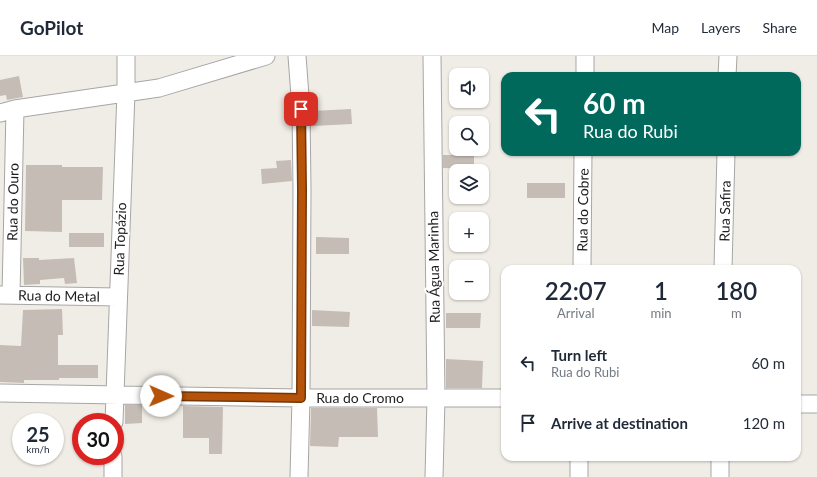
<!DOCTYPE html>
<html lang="en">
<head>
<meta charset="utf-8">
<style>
  :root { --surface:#fff; --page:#f6f6f7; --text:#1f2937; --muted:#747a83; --line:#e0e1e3 }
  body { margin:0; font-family:Lato,sans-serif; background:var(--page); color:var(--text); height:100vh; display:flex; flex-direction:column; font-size:15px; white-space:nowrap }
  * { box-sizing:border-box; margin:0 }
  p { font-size:13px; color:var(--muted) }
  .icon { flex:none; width:22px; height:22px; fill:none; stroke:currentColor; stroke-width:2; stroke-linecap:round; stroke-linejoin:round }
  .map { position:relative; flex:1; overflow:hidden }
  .panel { position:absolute; left:501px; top:209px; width:300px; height:196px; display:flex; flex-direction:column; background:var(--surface); border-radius:12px; box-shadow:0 1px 3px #0004 }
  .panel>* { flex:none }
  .hud { position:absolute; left:501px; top:16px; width:300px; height:84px; border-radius:12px; box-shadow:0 1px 3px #0004; background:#00695c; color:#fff; overflow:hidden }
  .fabs { position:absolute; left:449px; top:12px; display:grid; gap:8px }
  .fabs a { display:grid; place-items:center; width:40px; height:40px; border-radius:8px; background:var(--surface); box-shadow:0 1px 3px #0004; font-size:20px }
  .speed { position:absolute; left:12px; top:357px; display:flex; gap:8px; font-size:20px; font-weight:700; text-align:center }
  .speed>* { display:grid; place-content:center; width:52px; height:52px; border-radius:50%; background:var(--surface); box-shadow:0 1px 3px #0004; line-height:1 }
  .speed small { font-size:10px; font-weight:400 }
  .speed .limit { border:6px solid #d22; background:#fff; color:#111 }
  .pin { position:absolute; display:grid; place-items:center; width:34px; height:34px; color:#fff; margin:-17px; border-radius:8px; box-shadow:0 2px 6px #0006 }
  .me { position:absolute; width:44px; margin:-22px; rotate:91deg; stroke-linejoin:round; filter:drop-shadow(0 0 3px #0008) }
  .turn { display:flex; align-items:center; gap:14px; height:84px; padding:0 16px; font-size:18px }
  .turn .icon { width:52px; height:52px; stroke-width:2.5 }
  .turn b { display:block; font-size:28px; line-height:34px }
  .eta { display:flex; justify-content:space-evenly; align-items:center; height:68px; text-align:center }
  .eta b { font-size:24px; font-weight:600; line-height:28px }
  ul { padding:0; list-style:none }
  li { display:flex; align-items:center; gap:12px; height:60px; padding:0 16px }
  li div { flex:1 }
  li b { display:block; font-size:15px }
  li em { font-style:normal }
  header { display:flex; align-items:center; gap:24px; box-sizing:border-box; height:56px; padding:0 20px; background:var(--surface); border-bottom:1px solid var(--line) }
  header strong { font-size:19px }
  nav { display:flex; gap:22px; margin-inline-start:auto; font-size:14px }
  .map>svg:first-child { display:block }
  .building { fill:#c5bcb5 }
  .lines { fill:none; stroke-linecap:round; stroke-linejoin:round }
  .minor-casing { stroke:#a6a6a6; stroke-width:19 }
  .minor { stroke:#fff; stroke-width:17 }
  .route-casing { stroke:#753606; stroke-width:10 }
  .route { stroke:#b45309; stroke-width:7 }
  .labels { text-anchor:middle; stroke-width:4; stroke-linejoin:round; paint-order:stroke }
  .street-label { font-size:14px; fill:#1f1f1f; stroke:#fff }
</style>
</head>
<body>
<header>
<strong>GoPilot</strong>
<nav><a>Map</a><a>Layers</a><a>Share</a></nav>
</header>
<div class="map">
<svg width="817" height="421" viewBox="0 0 817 421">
  <rect width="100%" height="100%" fill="#f0ede6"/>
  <path class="building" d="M19,20L23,41L7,44L6,39L0,40V24Z
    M351,53L352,68L313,70L312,55Z
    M443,99H474V113L443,112Z
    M291,104L292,125L262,128L261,113L277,112L276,105Z
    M26,109H62V111H103L102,144H62V176L25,175Z
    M527,127H565V142H527Z
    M69,177H104V191H69Z
    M316,181L349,182V198H316Z
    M23,202H39V204L74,202L77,227L65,228L64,222L40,224V228L24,229Z
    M62,253L63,279H58V309H98V322H59V324H24V327L0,326V289L21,290L23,254Z
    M312,254L350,256L349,271L312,270Z
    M446,257H481L480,272H446Z
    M446,303L483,305L482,332H446Z
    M125,349H142V367L125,368Z
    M183,350L223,351L222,398H209V382H183Z
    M311,352H377L378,381H339L338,391L310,390Z"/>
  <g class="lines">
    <g class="minor-casing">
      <path id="minor" d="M297,0L301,53L302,134L301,342L299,421
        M432,0L436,342L434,421
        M585,20V0
        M727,20L728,0
        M0,57L15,53L159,32L266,0
        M582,213L583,96
        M723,213L726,96
        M0,239L118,241
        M11,239L15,53
        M0,337L301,342H505
        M797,348H817
        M114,366L126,36V0
        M113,421V400
        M579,421V401
        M720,421V401"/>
    </g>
    <use href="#minor" class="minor"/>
  </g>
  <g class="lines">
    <g class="route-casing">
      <path id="route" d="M161,340L301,342L302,134L301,53"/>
    </g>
    <use href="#route" class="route"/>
  </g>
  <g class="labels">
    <g class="street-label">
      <text transform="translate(13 146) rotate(-89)" y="5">Rua do Ouro</text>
      <text transform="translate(583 154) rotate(-89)" y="5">Rua do Cobre</text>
      <text transform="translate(725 155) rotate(-89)" y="5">Rua Safira</text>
      <text transform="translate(120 183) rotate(-88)" y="5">Rua Topázio</text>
      <text transform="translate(434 211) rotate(-91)" y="5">Rua Água Marinha</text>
      <text transform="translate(59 240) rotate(1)" y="5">Rua do Metal</text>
      <text x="360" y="347">Rua do Cromo</text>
    </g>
  </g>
</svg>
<div class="fabs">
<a><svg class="icon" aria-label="sound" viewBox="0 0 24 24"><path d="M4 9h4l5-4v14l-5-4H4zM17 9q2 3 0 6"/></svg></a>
<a><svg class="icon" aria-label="search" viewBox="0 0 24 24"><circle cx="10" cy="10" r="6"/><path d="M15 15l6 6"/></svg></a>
<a><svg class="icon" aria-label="layers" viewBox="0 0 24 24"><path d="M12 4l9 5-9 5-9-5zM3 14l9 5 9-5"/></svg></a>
<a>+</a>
<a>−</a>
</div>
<div class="speed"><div>25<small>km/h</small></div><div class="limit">30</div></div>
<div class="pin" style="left:301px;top:53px;background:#d93025"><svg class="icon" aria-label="arrive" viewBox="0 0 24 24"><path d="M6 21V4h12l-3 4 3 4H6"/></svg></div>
<svg class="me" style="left:161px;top:340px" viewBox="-20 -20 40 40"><circle r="19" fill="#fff"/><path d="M0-13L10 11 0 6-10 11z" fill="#b45309"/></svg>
<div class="hud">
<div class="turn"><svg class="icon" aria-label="left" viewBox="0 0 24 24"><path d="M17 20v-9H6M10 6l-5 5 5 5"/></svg><div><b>60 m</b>Rua do Rubi</div></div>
</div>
<section class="panel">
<div class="eta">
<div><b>22:07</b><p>Arrival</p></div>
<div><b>1</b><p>min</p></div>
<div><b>180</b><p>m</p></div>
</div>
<ul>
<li><svg class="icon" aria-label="left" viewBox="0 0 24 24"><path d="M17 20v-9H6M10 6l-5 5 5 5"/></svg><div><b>Turn left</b><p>Rua do Rubi</p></div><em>60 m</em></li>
<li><svg class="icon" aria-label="arrive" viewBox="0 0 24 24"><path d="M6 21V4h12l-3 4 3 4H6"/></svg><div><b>Arrive at destination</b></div><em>120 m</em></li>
</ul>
</section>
</div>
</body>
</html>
